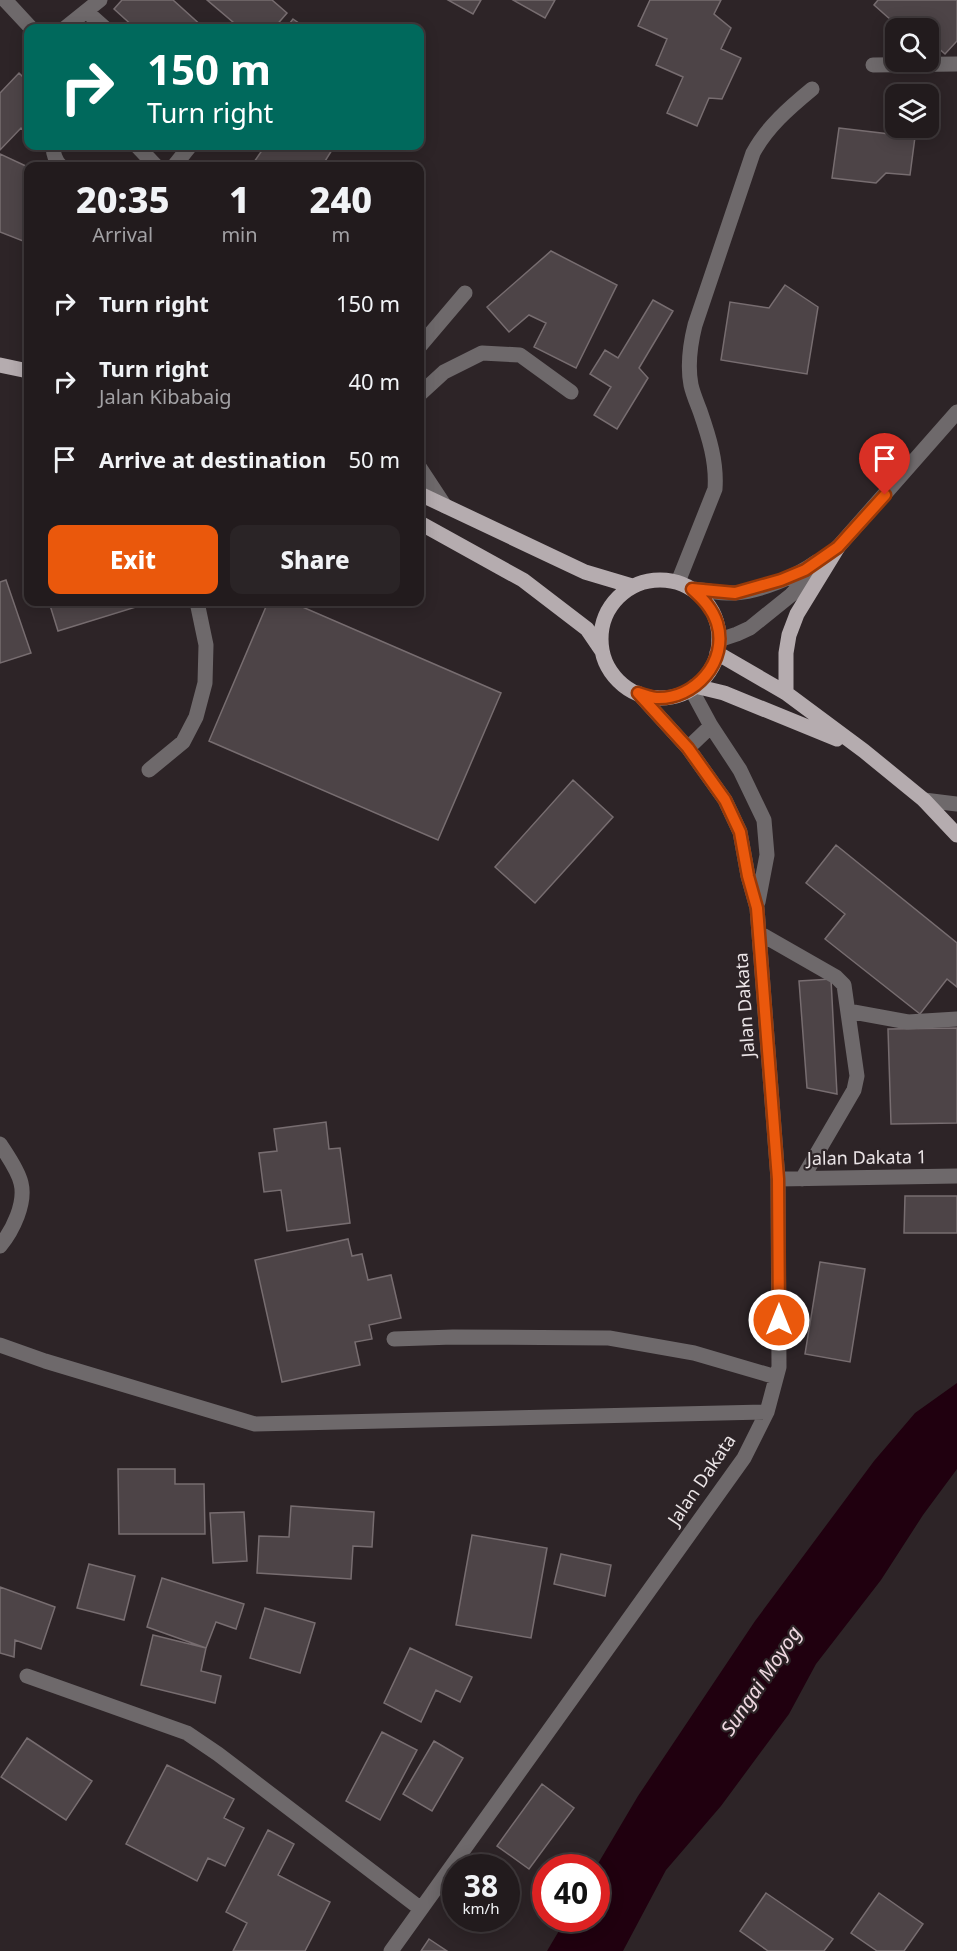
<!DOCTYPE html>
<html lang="en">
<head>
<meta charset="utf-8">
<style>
  :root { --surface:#221b1d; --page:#2a2426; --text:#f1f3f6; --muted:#a2a1a4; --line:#3f393b; --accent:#ea580c }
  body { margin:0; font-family:"Noto Sans",sans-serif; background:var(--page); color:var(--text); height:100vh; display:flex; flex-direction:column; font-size:22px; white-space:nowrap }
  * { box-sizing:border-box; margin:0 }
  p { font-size:20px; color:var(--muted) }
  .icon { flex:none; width:33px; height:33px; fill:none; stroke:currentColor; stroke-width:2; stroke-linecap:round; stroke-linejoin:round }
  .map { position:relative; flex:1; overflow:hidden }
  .sheet { position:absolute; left:24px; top:162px; width:400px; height:444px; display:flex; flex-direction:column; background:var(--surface); border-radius:12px; box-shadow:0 3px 15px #0003,0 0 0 2px var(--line) }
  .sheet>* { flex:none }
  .guide { position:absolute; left:24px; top:24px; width:400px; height:126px; border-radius:12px; box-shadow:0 3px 15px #0003,0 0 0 2px var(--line); background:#00695c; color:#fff; overflow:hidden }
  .fabs { position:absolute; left:885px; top:18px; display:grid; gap:12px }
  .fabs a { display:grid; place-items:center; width:54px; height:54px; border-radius:12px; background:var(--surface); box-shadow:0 3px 15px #0003,0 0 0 2px var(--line); font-size:30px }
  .speed { position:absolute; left:442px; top:1854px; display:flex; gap:12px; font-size:30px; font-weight:700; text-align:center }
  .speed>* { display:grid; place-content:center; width:78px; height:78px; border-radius:50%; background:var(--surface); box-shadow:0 3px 15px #0003,0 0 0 2px var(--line); line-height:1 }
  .speed small { font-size:15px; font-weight:400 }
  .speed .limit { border:9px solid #d22; background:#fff; color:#111 }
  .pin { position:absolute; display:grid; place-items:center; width:51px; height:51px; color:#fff; margin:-62px -26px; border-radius:50% 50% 50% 0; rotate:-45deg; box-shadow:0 0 6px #0007 }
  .pin .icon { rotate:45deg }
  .me { position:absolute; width:66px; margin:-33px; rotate:0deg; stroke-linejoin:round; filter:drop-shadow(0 0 4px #0008) }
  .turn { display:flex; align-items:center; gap:21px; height:126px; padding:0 24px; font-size:27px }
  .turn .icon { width:78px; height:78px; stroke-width:2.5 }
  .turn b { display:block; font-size:42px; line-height:51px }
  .eta { display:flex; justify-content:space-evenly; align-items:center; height:102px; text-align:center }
  .eta b { font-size:36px; font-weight:800; line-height:42px }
  .action { display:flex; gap:12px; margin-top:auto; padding:12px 24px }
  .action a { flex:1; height:69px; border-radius:12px; background:var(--accent); color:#fff; font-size:24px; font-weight:800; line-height:69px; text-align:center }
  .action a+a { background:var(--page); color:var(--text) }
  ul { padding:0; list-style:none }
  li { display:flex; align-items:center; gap:18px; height:78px; padding:0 24px }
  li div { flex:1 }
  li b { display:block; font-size:22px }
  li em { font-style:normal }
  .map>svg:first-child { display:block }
  .water { fill:#20000f }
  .building { fill:#4d4447; stroke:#776d70; stroke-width:1.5 }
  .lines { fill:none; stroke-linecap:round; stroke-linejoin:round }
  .minor { stroke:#6e696b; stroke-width:15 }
  .major { stroke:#b5acaf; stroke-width:15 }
  .route-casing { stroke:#983908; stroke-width:15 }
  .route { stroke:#ea580c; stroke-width:10 }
  .labels { text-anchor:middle; stroke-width:4.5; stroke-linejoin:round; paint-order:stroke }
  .street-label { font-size:18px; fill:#ebe5e7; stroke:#2d2427 }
  .water-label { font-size:20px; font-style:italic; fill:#f1d9e2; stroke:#2d2427 }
</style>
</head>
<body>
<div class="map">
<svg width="957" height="1951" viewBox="0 0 957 1951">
  <rect width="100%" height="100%" fill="#2d2427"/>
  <path class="water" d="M957,1383V1469L923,1515L881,1580L816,1664L789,1714L721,1806L666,1870L623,1951H547L566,1919L597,1918L596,1867L638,1796L755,1621L874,1461L915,1413Z"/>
  <path class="building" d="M122,0H173L204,28H135L114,9Z
    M207,0H272L287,13L274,28H240Z
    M448,0H481L473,14Z
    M513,0H555L545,18Z
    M650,0H721L714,14L731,28L721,49L741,58L722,99L709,98L697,126L667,113L683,77L656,65L667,39L638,26Z
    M878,0H957V41L945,54L928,39V28H917L915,27L913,28H900L874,5Z
    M293,19L306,28H286Z
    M19,73L28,82V135L21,128L0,150V93Z
    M839,128L915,137L910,175L886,173L876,183L832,178Z
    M265,146H325L332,150L322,166H261L254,162Z
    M0,154L28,167V243L0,232Z
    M551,251L617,285L576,368L534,347L546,323L529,315L509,332L487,307Z
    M785,285L818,307L807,374L721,360L730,302L769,308Z
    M653,300L673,311L639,368L648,378L617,429L594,415L611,387L590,374L605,350L618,358Z
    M6,580L31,653L0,663V582Z
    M49,602H148L149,603L58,631Z
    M268,602H291L501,693L438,840L209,741Z
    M573,780L613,817L535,903L495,867Z
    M836,845L957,943V987L947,979L920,1014L825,939L845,914L806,883Z
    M831,979L837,1094L807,1088L799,981Z
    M957,1028V1123L891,1124L888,1029Z
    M326,1122L329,1149L340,1148L350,1223L287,1231L281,1190L264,1192L259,1153L277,1151L274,1129Z
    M905,1196H957V1233H904Z
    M348,1239L352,1256L362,1254L368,1280L391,1275L401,1318L369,1325L372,1339L355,1342L360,1365L282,1382L255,1260Z
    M820,1262L865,1269L850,1362L805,1354Z
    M118,1469H175V1484H204L205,1534H119Z
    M291,1506L374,1512L372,1547L353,1546L351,1579L257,1573L259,1536L289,1537Z
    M244,1512L247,1561L213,1563L210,1513Z
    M472,1535L547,1548L531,1638L456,1625Z
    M561,1554L611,1565L605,1596L554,1584Z
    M89,1564L135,1576L124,1620L77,1608Z
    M162,1578L244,1604L236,1629L216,1622L206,1648L147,1627Z
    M0,1587L55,1607L41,1649L15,1640L14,1657L0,1653Z
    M265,1608L315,1623L300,1673L250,1658Z
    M153,1635L206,1648L201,1671L221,1676L215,1703L141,1685Z
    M410,1648L472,1677L460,1702L436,1690L421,1722L384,1703Z
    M382,1732L417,1750L380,1820L346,1801Z
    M27,1738L92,1781L66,1820L1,1777Z
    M434,1741L463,1758L432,1811L403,1794Z
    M167,1765L234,1799L224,1818L244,1828L225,1866L208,1858L197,1881L126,1844Z
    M542,1784L574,1808L529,1869L497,1846Z
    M268,1830L294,1844L278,1875L330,1902L305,1951H233L247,1923L226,1912Z
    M766,1893L833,1939L824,1951H768L740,1931Z
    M879,1893L923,1924L904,1951H877L851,1933Z
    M429,1939L447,1951H421Z"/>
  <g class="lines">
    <path class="minor" d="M5,0L31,28
      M87,12L105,28
      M65,28L100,0
      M873,65L957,64
      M54,146C52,152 56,162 61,166
      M137,146L156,166
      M174,166L190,146
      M420,346L465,293
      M420,394L444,372L482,353L520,355L571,392
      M420,468L445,506
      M678,582L715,489C717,462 709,437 700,411C697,403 693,394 691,385C687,364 690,345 695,325L753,153C767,127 789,108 812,89
      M692,589C706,590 722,594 735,593C761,591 795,577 816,562
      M719,640L737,634L750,628L791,595L838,547L957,412
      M691,689L711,726L740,770L764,820L767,855L758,902
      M688,748L711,726
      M149,770L183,742L196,717L205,683L206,645L197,602
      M924,800L957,804
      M759,933L836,977L844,985L857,1076L854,1090L802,1179
      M848,1011L908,1022L957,1019
      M0,1144C7,1155 18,1170 21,1183C26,1203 13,1230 0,1246
      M778,1179L957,1176
      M394,1339L453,1337L609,1338L694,1353L776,1377
      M0,1345L45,1361L255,1424L767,1412
      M27,1676L187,1733L218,1754L421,1909
      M391,1951L744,1458L767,1412L779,1367L778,1179L757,908L748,876L740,832L725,800L688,748L638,693"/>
    <path class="major" d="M0,365L28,371
      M420,494L585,572L632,586
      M420,523L523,580L587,629L602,651
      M601 639a59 59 0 1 1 118 0a59 59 0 1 1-118 0Z
      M717,653L786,693L864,751L924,800L957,835
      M695,686L724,693L837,739
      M786,693V653L789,635L797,614L838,547"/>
  </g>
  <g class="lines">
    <g class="route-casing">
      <path id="route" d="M779,1320L778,1179L757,908L748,876L740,832L725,800L688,748L638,693C644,695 650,697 656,698C695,700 729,661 717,623C712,608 703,599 692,589L735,593L781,580L805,570L838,547L885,495"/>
    </g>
    <use href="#route" class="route"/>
  </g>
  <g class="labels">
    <g class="street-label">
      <text transform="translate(745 1005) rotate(-94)" y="6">Jalan Dakata</text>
      <text transform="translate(867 1158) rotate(-1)" y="6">Jalan Dakata 1</text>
      <text transform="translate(702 1480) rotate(-56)" y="6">Jalan Dakata</text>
    </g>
    <g class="water-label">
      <text transform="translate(761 1681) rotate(-56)" y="7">Sungai Moyog</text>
    </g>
  </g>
</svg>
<div class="fabs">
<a><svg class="icon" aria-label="search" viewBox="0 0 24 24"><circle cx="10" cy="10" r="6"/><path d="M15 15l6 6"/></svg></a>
<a><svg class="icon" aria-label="layers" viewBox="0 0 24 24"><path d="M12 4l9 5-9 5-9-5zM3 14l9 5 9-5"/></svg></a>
</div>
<div class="speed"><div>38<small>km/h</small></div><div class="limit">40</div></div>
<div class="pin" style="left:885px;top:495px;background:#d93025"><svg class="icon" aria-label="arrive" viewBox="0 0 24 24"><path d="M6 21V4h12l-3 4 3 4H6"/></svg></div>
<svg class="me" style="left:779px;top:1320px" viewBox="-20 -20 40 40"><circle r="17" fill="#ea580c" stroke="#fff" stroke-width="3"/><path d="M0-11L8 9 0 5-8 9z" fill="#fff"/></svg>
<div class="guide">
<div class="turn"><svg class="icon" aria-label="right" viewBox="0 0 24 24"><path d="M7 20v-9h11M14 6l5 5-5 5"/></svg><div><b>150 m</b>Turn right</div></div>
</div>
<section class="sheet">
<div class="eta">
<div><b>20:35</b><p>Arrival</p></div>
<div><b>1</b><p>min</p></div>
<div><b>240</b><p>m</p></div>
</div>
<ul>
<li><svg class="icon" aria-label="right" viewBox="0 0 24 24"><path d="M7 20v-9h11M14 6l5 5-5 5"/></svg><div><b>Turn right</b></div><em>150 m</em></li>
<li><svg class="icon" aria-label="right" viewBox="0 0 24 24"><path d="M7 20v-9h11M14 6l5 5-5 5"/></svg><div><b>Turn right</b><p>Jalan Kibabaig</p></div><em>40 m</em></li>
<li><svg class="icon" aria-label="arrive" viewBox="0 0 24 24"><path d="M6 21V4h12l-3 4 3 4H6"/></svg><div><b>Arrive at destination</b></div><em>50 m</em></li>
</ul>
<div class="action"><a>Exit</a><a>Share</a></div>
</section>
</div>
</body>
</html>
